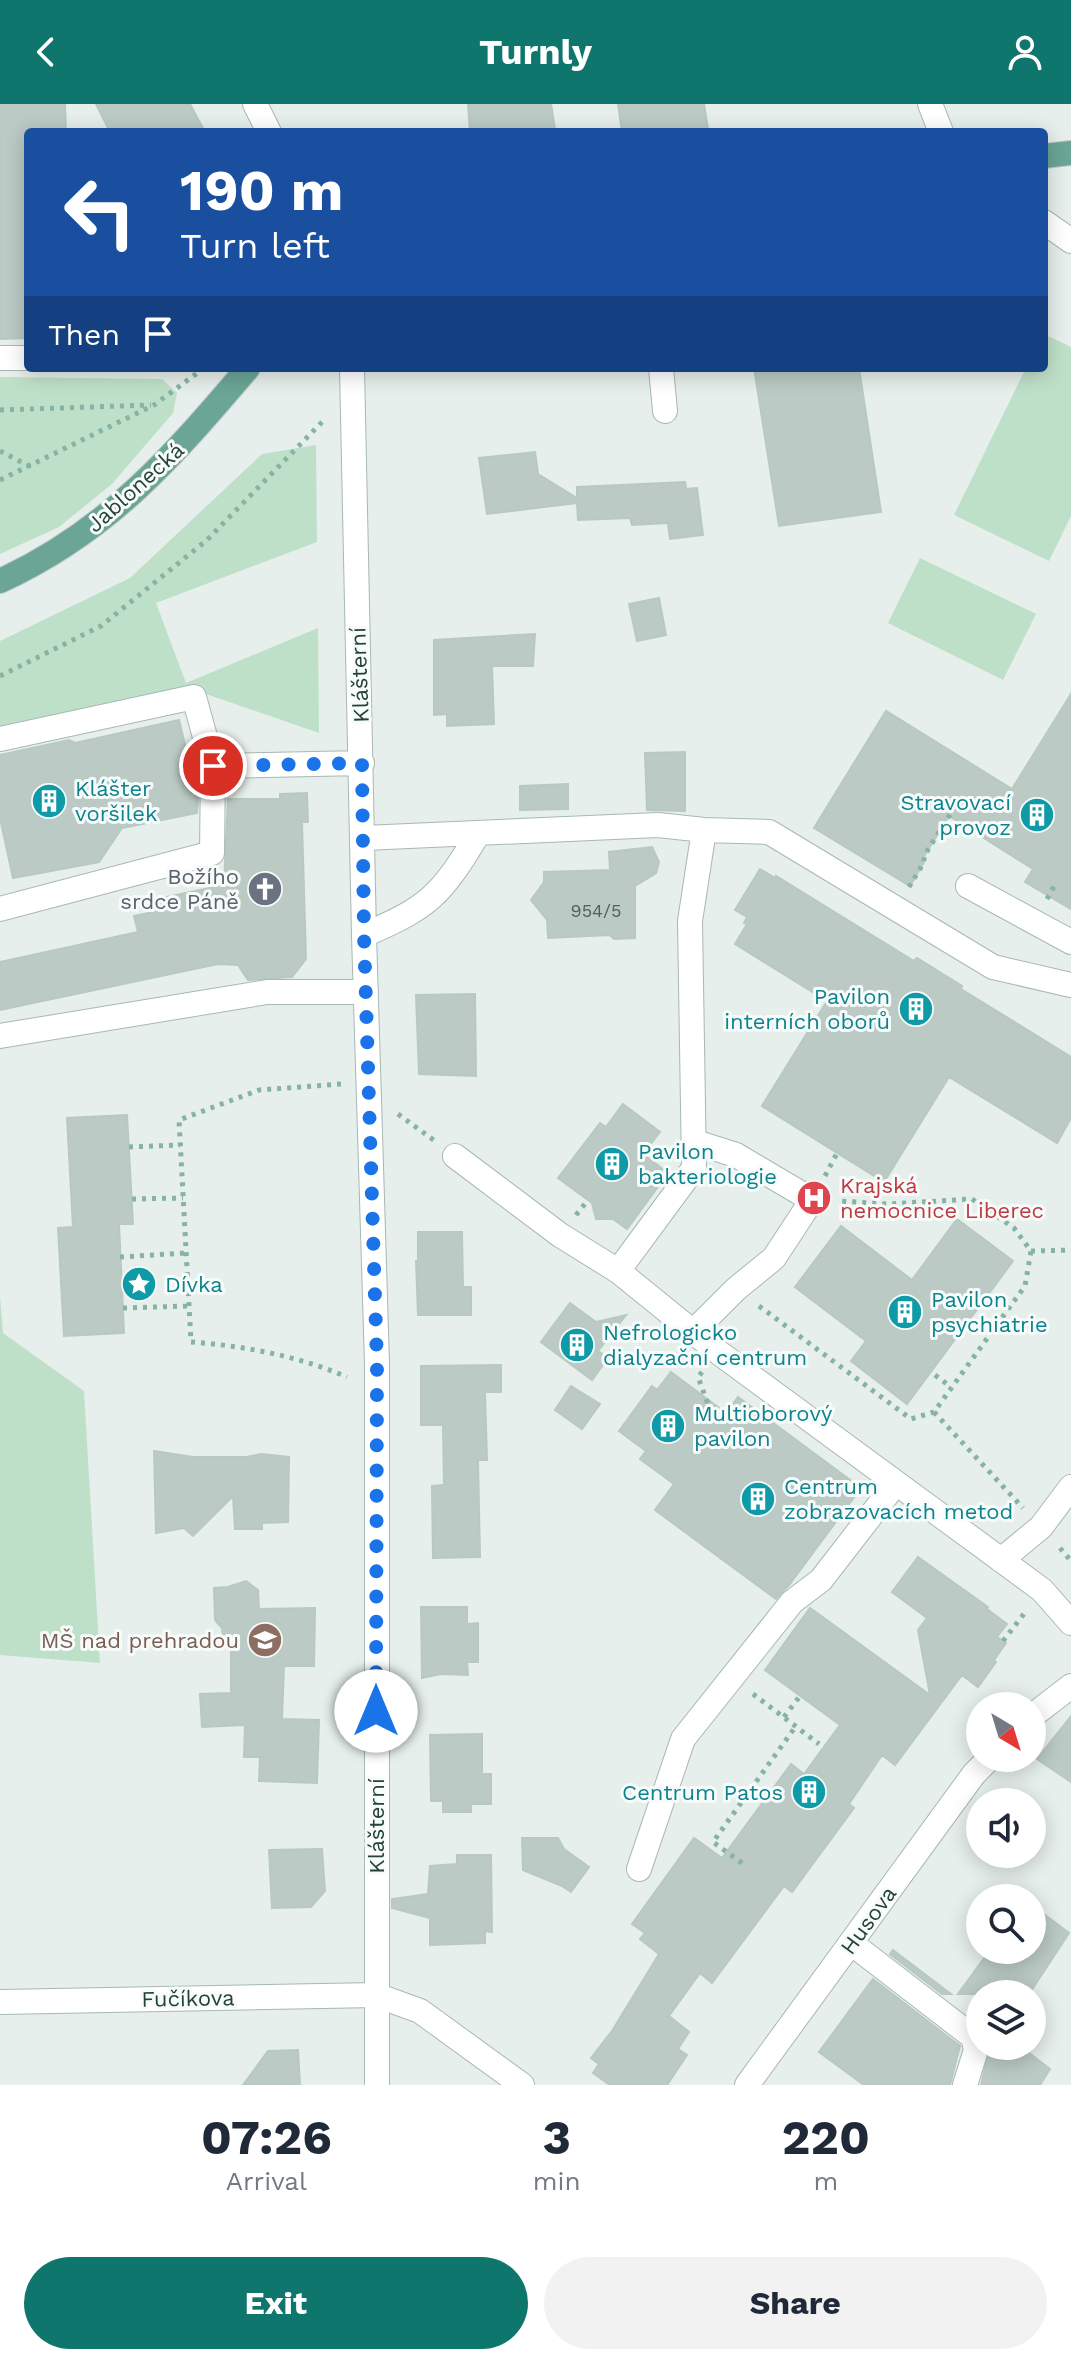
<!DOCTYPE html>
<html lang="en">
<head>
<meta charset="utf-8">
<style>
  :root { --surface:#fff; --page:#f2f2f3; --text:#1f2937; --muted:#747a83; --accent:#0f766e }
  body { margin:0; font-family:"Work Sans",sans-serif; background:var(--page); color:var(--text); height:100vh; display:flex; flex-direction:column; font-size:30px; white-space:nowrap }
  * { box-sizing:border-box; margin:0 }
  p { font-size:26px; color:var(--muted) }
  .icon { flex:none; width:44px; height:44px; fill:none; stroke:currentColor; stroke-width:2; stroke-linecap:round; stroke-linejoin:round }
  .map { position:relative; height:1981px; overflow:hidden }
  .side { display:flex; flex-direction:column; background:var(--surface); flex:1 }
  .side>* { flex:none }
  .banner { position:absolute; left:24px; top:24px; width:1024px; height:244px; border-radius:8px; box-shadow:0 4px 20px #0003; background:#1a4fa0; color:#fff; overflow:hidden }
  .needle { width:52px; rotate:142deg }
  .tools { position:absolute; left:966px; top:1588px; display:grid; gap:16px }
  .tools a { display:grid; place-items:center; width:80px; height:80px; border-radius:50%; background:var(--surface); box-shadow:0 4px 20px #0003; font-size:40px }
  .pin { position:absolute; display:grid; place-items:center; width:68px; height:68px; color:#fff; margin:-34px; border:4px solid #fff; border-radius:50%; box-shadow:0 2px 8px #0007 }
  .me { position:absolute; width:88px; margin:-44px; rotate:0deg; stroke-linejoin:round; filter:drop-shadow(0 0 6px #0008) }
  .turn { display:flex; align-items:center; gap:28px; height:168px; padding:0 24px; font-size:36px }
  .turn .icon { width:104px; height:104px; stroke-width:2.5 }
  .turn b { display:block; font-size:56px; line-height:68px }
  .then { display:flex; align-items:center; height:76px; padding:0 24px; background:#0003; gap:16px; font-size:30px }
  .eta { display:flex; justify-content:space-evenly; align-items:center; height:136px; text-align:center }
  .eta b { font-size:48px; font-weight:700; line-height:56px }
  .action { display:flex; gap:16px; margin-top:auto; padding:16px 24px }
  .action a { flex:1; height:92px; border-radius:48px; background:var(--accent); color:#fff; font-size:32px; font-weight:700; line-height:92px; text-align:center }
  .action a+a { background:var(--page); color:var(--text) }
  header { display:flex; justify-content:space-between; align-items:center; height:104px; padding:0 24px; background:var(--accent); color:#fff; font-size:36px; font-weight:700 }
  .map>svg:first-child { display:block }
  .green { fill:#bfe0c8 }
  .building { fill:#bbcac4; stroke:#b8c9c2; stroke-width:2 }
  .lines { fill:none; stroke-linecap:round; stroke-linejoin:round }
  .minor-casing { stroke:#a8b8b2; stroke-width:26 }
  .major-casing { stroke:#c2cac8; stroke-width:26 }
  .path { stroke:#86b3a5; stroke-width:5; stroke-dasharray:4 6; stroke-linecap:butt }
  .minor { stroke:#fff; stroke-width:24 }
  .major { stroke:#6aa596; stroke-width:24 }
  .route { stroke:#1a73e8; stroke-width:14; stroke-dasharray:0 25.2 }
  .labels { text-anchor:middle; stroke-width:6; stroke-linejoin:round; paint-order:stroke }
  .number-label { font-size:18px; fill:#4a645c }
  .street-label { font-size:22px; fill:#24423a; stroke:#f7fbf9 }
  .culture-label { font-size:22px; fill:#0d838f; stroke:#f7fbf9; text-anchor:start }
  .worship-label { font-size:22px; fill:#5b616d; stroke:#f7fbf9; text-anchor:end }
  .health-label { font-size:22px; fill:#be3a42; stroke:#f7fbf9; text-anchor:start }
  .education-label { font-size:22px; fill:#785e54; stroke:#f7fbf9; text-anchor:end }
</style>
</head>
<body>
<header><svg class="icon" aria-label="back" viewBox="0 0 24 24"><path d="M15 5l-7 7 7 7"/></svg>Turnly<svg class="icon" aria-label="person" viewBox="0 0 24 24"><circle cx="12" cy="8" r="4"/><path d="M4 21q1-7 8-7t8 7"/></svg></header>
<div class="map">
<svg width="1071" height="1981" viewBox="0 0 1071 1981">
  <rect width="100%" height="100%" fill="#e6efeb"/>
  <path class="green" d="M1044,230L1071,243V412L1049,457L954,411L1026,264H1044Z
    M0,273L162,275L177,289L173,309L112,380L59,423L0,450Z
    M316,341L317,438L156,499L186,579L318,524L319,629L203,589L0,622V537L130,474L262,350Z
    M920,454L1036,510L1003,576L888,519Z
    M0,1192L3,1229L84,1287L100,1559L0,1551Z"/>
  <path class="building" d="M0,0H65L66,28H28V234L0,235Z
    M96,0H190L205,28H110Z
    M468,0H551L555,25L470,28Z
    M618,0H704L708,25L686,28H622Z
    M754,264H859L881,408L779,422Z
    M535,348L538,370L577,394V383L685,378L686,385L697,384L703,431L670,435L668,419L632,421L630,414L578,416L577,399L487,410L479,354Z
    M659,494L666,531L637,537L629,500Z
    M535,530L533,562H492L494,620L447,622V610L434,611V536Z
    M1071,590V805L1025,778L1033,765L949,712L921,757L924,758L910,782L814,724L886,607L1012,685Z
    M179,616L198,694L197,709L122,724L99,758L13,774L0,714V651L69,636L75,639Z
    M685,648V707L647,706L645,649Z
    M568,680V705L520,706V682Z
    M307,689L308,718H302L306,855L292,873L248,876L238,861L218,860L0,906V858L138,828L134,812L154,808L152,796L224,781L228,695H280V690Z
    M652,743L659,758L656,769L635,782V834L614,835L610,831L548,834L547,816L531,796L544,778V768L610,766L609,748Z
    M760,765L775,774L776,772L914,857L917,854L962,882L961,885L1071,953V1014L1057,1039L949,973L884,1078L762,1002L827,897L735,840L747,820L744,819L747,813L735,806Z
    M475,890L476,972L419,970L416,891Z
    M623,1000L660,1028L643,1050L668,1069L627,1125L613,1115H596L592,1099L558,1074L600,1019L606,1023Z
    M127,1011L133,1120H119L124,1229L64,1232L58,1124L73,1123L67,1014Z
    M957,1115L1013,1157L907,1300L851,1257L866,1237L795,1183L841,1122L912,1176Z
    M418,1128H462L463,1183H471V1211H418L416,1157H418Z
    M570,1199L596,1218L626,1211L598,1247L608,1254L592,1276L541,1238Z
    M501,1261V1288H485L487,1356H478L480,1453L433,1454L432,1382L444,1381L443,1321H421V1262Z
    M671,1268L726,1309L738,1293L861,1384L789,1481L776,1495L655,1406L674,1380L640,1355L646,1347L619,1327L652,1282L657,1286Z
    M571,1282L600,1300L582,1325L555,1306Z
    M154,1347L193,1353H247L261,1350L289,1353L288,1418L262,1419V1425H235L233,1392L193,1432L184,1424L156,1429Z
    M918,1453L988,1503L987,1505L1007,1520L997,1533L1006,1539L994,1556L996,1558L978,1583L962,1571L895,1661L882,1651L849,1700L854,1704L792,1788L784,1782L712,1879L700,1869L669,1912L689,1928L678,1945L687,1951L667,1981H610L593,1969L599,1960L591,1954L612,1927L659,1850L640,1835L645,1829L632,1820L694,1734L722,1754L791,1660L804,1670L840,1621L765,1566L810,1504L930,1591L918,1526L927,1514L892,1488Z
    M246,1477L258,1486L259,1505L315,1504L314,1562H284L282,1615L319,1616L317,1679L259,1677L260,1653H244L245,1621L202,1623L200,1590L231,1589V1540L223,1533L222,1524L215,1516L214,1484L228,1483Z
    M421,1503H467V1520L478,1519V1558H467L468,1571L441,1570L422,1574Z
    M1071,1612V1678L1037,1655Z
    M482,1630V1670H491V1700H471V1708H443V1697H431L430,1631Z
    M522,1734H558L564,1745L589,1763L571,1788L562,1782L523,1766Z
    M322,1745L325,1787L311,1803L272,1804L269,1746Z
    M457,1751H491L492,1828L485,1827V1839L430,1841V1814L392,1804V1795L428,1790L430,1762L457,1760Z
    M1032,1801L1069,1829L1029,1890H958L990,1846H1032Z
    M893,1846L951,1890H942L890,1850Z
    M873,1875L960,1942L950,1981H864L819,1948Z
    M990,1942H1020L1050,1965L1040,1981H981Z
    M298,1946L300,1981H243L268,1947Z"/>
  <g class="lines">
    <g class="minor-casing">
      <path id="minor" d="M255,0L269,28
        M930,0L941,28
        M1044,118L1071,137
        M0,254H28
        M352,264L364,831L377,1260V1981
        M661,264L665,307
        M0,635L194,593L213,662L362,659
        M364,734L658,721L704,726L769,728L993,863L1071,881
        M968,782L1071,838
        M0,805L212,749L213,662
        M364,831C430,803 441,791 478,730
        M0,932L267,888H366
        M455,1052L560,1131L618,1167L718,1248L1042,1486L1071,1519
        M618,1167L694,1064L690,817L704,726
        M693,1228L736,1185L774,1154L812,1096L736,1051L695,1038
        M1001,1456L1041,1423L1071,1383
        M1032,1612L1071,1582
        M639,1765L683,1635L792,1498L821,1476L896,1379
        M851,1839L973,1933L976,1946L965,1981
        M0,1898L376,1891L420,1907L522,1981
        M747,1981L974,1670L990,1654"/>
    </g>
    <g class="major-casing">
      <path id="major" d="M1044,52L1071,49
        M0,477C109,427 172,353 248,264"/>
    </g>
    <path class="path" d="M0,306L151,301
      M0,347L31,363
      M0,376L154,301L204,264
      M0,572L101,522L207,436L325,315
      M909,783L924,758V752L956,701
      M1047,795L1056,779
      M341,980L259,986L179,1016L191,1238C245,1242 298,1252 347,1273
      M398,1010L435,1037
      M129,1043L180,1041
      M825,1072L837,1049
      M132,1095L183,1094
      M576,1111L588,1096
      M1031,1147L1071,1146
      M120,1153L186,1149
      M759,1202L911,1315L934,1308L1025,1182L1031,1147L1014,1124L972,1095L888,1100L838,1097
      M123,1204L189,1202
      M702,1268L698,1273L708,1300
      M935,1271L951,1283
      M934,1308L1023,1404
      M1060,1444L1071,1457
      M1003,1537L1027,1506
      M753,1590L819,1640
      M784,1613L800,1592
      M742,1759L713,1738L796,1622"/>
    <use href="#minor" class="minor"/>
    <use href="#major" class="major"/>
  </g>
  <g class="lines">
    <path class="route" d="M213,662L362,659L364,831L377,1260L376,1607"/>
  </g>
  <defs>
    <g id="building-disc" transform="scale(1.8)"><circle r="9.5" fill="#0f9aa8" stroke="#f7fbf9"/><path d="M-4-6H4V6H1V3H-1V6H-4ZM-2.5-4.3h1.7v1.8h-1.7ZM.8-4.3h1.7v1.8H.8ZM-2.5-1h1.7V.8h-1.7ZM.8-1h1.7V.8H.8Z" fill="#fff"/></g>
    <g id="church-disc" transform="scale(1.8)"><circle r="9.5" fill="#6b7280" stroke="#f7fbf9"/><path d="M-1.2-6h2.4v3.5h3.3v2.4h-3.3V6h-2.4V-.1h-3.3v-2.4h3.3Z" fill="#fff"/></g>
    <g id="hospital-disc" transform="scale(1.8)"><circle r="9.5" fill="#e0444e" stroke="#f7fbf9"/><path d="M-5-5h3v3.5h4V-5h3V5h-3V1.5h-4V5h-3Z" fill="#fff"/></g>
    <g id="sight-disc" transform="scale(1.8)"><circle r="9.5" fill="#0f9aa8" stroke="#f7fbf9"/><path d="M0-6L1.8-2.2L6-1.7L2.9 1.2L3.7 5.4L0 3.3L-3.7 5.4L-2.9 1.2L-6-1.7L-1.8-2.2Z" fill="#fff"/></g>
    <g id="school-disc" transform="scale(1.8)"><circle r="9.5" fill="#8d6e63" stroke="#f7fbf9"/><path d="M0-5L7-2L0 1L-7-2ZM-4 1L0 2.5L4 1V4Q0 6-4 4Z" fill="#fff"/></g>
  </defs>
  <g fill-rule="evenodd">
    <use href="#building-disc" x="49" y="697"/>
    <use href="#building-disc" x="1037" y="711"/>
    <use href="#church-disc" x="265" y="785"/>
    <use href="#building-disc" x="916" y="905"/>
    <use href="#building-disc" x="612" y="1060"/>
    <use href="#hospital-disc" x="814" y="1094"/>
    <use href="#sight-disc" x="139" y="1180"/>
    <use href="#building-disc" x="905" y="1208"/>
    <use href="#building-disc" x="577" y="1241"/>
    <use href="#building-disc" x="668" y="1322"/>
    <use href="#building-disc" x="758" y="1395"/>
    <use href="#school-disc" x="265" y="1536"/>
    <use href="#building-disc" x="809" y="1688"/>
  </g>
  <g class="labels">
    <g class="number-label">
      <text x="596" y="813">954/5</text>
    </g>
    <g class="street-label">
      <text transform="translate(135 383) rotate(-42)" y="8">Jablonecká</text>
      <text transform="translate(359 571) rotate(-92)" y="8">Klášterní</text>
      <text transform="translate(376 1722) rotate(-90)" y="8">Klášterní</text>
      <text transform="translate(868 1816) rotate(-54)" y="8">Husova</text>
      <text transform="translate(188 1894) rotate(-1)" y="8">Fučíkova</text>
    </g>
    <g class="culture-label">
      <text x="75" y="692">Klášter<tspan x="75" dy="25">voršilek</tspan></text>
      <text x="1011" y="706" text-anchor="end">Stravovací<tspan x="1011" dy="25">provoz</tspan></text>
      <text x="890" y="900" text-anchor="end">Pavilon<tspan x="890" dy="25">interních oborů</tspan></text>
      <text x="638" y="1055">Pavilon<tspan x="638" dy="25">bakteriologie</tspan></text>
      <text x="165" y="1188">Dívka</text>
      <text x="931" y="1203">Pavilon<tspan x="931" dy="25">psychiatrie</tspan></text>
      <text x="603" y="1236">Nefrologicko<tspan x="603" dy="25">dialyzační centrum</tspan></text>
      <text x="694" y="1317">Multioborový<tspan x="694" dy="25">pavilon</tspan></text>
      <text x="784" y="1390">Centrum<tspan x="784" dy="25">zobrazovacích metod</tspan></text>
      <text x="783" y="1696" text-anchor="end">Centrum Patos</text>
    </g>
    <g class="worship-label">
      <text x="239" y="780">Božího<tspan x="239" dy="25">srdce Páně</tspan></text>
    </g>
    <g class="health-label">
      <text x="840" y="1089">Krajská<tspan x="840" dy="25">nemocnice Liberec</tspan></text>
    </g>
    <g class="education-label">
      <text x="239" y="1544">MŠ nad prehradou</text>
    </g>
  </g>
</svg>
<div class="tools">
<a><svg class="needle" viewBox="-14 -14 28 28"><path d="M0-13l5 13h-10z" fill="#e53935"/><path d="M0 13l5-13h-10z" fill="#747a83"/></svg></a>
<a><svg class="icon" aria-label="sound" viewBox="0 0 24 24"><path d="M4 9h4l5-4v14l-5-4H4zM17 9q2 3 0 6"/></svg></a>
<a><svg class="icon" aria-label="search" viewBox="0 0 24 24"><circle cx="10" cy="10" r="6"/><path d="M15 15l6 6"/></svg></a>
<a><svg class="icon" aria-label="layers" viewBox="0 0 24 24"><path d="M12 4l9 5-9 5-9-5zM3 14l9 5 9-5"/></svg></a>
</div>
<div class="pin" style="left:213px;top:662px;background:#d93025"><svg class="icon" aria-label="arrive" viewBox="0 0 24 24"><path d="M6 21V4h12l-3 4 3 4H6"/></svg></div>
<svg class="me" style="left:376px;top:1607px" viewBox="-20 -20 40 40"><circle r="19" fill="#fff"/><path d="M0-13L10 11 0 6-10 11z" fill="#1a73e8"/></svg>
<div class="banner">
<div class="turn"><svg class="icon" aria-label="left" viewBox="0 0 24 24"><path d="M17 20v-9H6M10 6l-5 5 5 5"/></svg><div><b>190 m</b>Turn left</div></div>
<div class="then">Then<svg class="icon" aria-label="arrive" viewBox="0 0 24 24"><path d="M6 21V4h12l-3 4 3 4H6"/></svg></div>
</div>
</div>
<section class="side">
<div class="eta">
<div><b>07:26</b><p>Arrival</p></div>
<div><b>3</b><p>min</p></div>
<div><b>220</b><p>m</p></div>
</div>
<div class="action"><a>Exit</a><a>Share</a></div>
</section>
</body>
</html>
